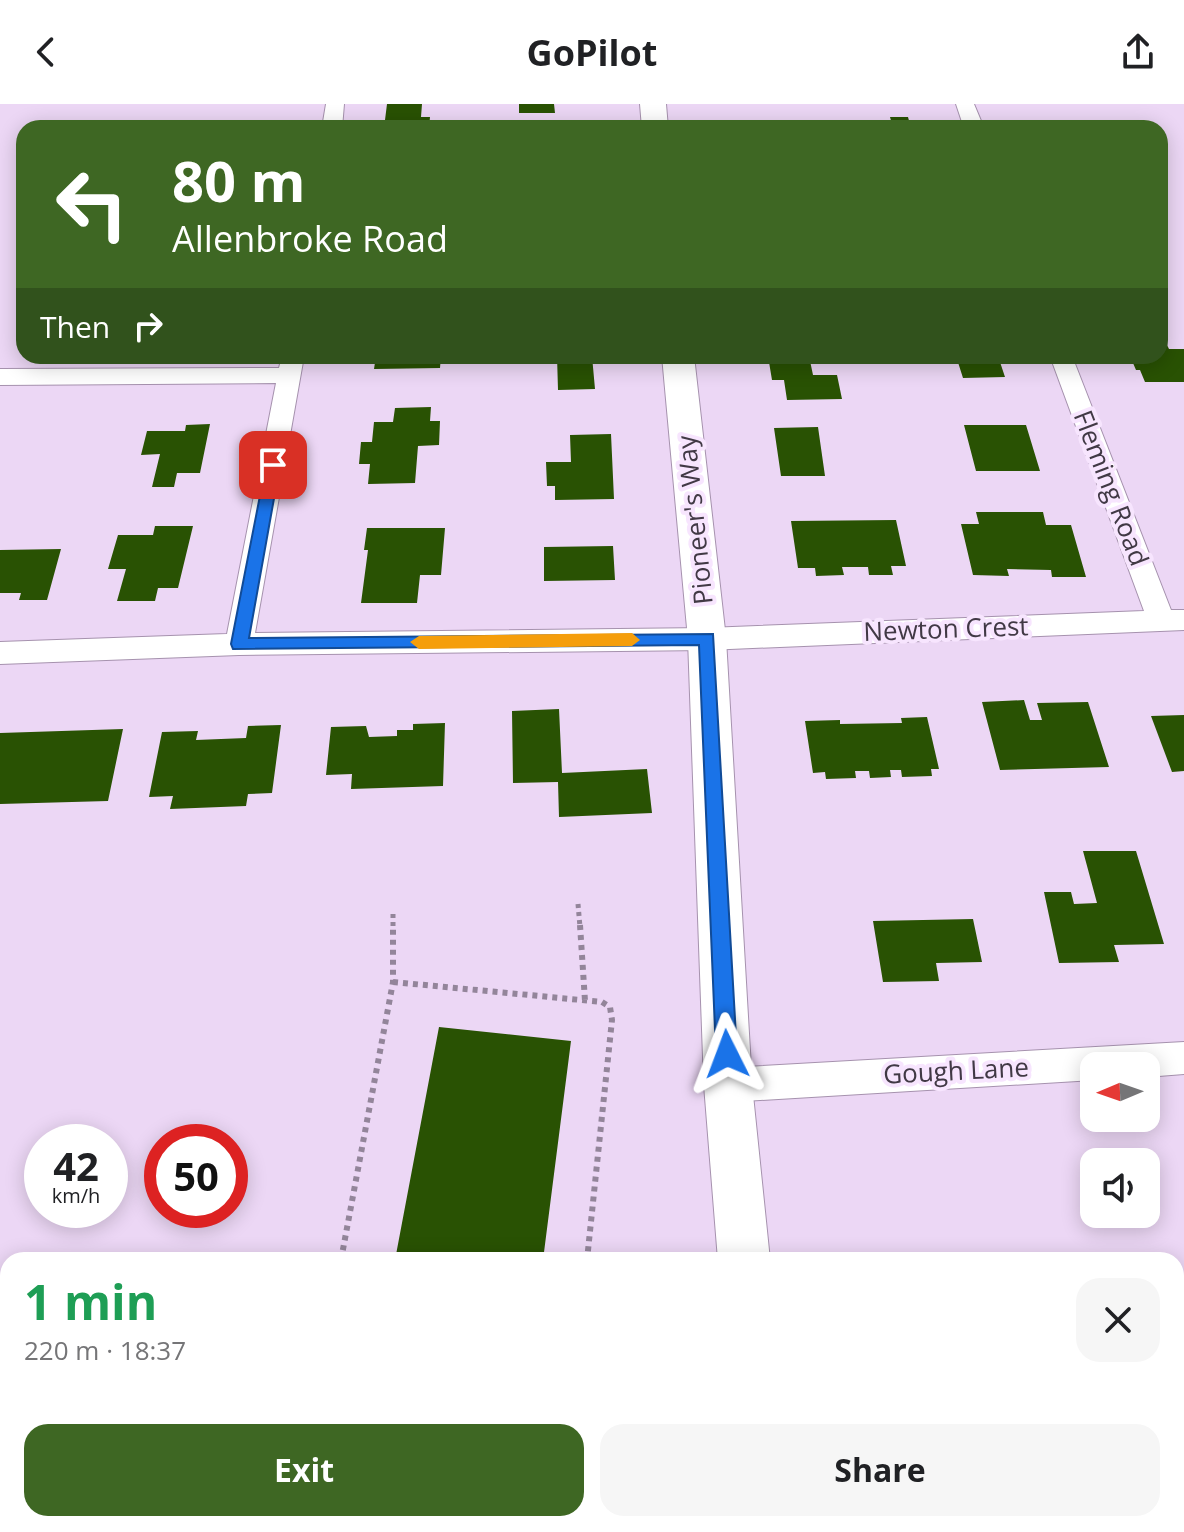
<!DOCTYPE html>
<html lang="en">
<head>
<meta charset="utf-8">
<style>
  :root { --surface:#fff; --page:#f6f6f6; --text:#202124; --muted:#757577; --accent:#3e6723 }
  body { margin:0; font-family:"Open Sans",sans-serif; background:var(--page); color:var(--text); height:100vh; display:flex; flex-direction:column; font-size:30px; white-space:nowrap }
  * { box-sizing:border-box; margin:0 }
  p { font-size:26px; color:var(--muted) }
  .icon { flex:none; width:44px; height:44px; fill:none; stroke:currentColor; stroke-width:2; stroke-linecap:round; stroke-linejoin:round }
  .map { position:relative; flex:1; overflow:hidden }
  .details { position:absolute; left:0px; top:1148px; width:1184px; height:280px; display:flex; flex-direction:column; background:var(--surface); border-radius:24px 24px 0 0; box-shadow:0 4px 20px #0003 }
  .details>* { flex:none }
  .guide { position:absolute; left:16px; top:16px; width:1152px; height:244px; border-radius:24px; box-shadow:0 4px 20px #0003; background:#3e6723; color:#fff; overflow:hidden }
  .needle { width:52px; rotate:268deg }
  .controls { position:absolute; left:1080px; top:948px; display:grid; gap:16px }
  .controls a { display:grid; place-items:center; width:80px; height:80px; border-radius:16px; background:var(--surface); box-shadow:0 4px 20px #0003; font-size:40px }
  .speed { position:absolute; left:24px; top:1020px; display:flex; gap:16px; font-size:40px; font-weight:700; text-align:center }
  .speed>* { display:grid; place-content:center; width:104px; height:104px; border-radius:50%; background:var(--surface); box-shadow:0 4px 20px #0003; line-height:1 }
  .speed small { font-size:20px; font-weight:400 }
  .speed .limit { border:12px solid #d22; background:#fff; color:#111 }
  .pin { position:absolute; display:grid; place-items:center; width:68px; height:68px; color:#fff; margin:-34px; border-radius:16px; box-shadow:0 4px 12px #0006 }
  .me { position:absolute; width:88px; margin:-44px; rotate:357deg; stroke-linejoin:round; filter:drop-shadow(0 0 6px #0008) }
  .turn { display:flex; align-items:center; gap:28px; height:168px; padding:0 24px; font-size:36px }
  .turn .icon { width:104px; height:104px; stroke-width:2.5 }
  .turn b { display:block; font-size:56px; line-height:68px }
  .then { display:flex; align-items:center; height:76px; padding:0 24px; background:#0003; gap:16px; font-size:30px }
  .round { display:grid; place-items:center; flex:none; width:84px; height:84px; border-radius:24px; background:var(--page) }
  .overview { display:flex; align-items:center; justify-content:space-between; height:136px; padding:0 24px }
  h1 { font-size:48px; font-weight:700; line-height:60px; color:#1e9e55 }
  .button { display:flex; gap:16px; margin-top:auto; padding:16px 24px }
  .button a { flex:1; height:92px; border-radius:24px; background:var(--accent); color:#fff; font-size:32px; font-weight:700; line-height:92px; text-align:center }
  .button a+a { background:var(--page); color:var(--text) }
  header { display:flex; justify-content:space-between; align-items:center; height:104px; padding:0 24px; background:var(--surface); font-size:36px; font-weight:700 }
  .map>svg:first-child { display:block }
  .building { fill:#295203 }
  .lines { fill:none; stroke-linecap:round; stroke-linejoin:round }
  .street-casing { stroke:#a692ae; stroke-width:2 }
  .secondary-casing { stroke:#a692ae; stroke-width:2 }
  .path-far1 { stroke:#93859a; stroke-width:5; stroke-dasharray:4 4; stroke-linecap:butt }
  .path { stroke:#93859a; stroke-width:6; stroke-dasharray:5 5; stroke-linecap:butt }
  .street { fill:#fff; fill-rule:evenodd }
  .secondary { fill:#fff; fill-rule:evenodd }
  .route { fill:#1a73e8; stroke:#114b97; stroke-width:2 }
  .slow { fill:#f59e0b }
  .labels { text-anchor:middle; stroke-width:8; stroke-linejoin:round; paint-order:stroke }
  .street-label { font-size:26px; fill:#413945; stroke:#f7e5fe }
</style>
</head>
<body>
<header><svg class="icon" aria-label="back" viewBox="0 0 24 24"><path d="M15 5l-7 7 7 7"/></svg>GoPilot<svg class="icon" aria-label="share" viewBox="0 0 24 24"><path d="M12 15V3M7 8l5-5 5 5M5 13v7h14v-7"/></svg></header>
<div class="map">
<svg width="1184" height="1428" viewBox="0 0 1184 1428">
  <rect width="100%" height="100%" fill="#ecd7f5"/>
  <path class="building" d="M387,0H422L421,13H430L429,24H384Z
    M519,0H554L555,9H519Z
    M890,13H908L911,24H893Z
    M1099,19L1102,24H1044L1042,20Z
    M1160,237H1165L1169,245H1184V278H1145L1140,266H1136L1130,252H1160Z
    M376,252H441L440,264L374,265Z
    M557,252H592L595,285L558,286Z
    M768,252H809L813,271H837L842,295L787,296L784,276H772Z
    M956,252H998L1005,273L963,274Z
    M431,303L430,317H440L439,341L418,342L415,379L368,380L370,360H359L361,338H372L374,318H393L395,304Z
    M210,320L200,369H177L174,383H152L160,350L141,351L147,327H185L186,321Z
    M964,321H1026L1040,367H976Z
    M818,323L825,372H781L774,324Z
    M611,330L614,395L555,396V382H547L546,358H571L570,331Z
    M976,408H1043L1046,421H1071L1086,473H1052L1051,466L1007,465L1009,472L973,471L961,420H979Z
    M896,416L906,462H891L893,471H869L868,463H842L844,471L816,472L815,464H798L791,417Z
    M155,422H193L178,484H158L155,497H117L126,465H108L118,431H153Z
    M367,424H445L441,471H420L417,499H361L368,446H364Z
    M613,442L615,476L544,477V443Z
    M61,445L47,496H19L21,489H0V446Z
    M1024,596L1030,616H1042L1037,599L1088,598L1109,663L1000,666L982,598Z
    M559,605L562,669L647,665L652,709L559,713L558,678L513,679L512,607Z
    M1184,611V667L1172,668L1151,612Z
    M927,613L939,665H931L932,672L902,673L901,666H890L891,673L870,674L869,667H855L856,674L826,675L825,668L813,669L805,617L840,616V620L902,619L901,614Z
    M445,619L443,682L351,685L352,670L326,671L331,623L366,622L369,633L397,632V626H413V620Z
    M281,621L272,689L248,690L246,702L170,705L173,692L149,693L162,628L198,627L196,636L246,634L248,622Z
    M123,625L108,697L0,700V629Z
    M1083,747H1136L1164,840L1114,841L1119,858L1059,859L1044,788H1071L1074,800L1097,799Z
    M973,815L982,858L936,859L939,877L883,878L873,817Z
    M439,923L571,937L543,1156H395Z
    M474,1420H533L534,1428H442Z"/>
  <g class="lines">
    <g class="street-casing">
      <path id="street" d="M326,0H344L342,24H322Z
        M956,0H974L984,24H964Z
        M282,252H304L255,529L707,524L1144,507L1050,252H1072L1171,506H1184V526L707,546L239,551L0,560V538L227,530L276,279L0,281V265L279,264Z
        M1184,938V970L1146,973V962H1094V976L728,998L716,993L711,981L716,969L728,964Z"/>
    </g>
    <g class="secondary-casing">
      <path id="secondary" d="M640,0H666L668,24H642Z
        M662,252H694L726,535L752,981L770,1156H718L704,981L688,535Z
        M739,1420H797L798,1428H740Z"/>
    </g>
    <path class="path-far1" d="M578,800L580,823
      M393,810V823"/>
    <path class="path" d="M580,821L585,897
      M393,878L602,898L610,903L612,916L587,1156
      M341,1156L393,878V821
      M572,1420L573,1428
      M306,1427L340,1420"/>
    <use href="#street" class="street"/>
    <use href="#secondary" class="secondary"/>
  </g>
  <path class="route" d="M273,356L280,361L249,534L713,530L737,950L734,957L727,960L719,957L716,950L699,541L233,545L231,540L266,361Z"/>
  <path class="slow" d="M632,529L640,536L632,542L419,545L410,538L419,532Z"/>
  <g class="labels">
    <g class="street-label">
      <text transform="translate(1111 384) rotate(69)" y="9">Fleming Road</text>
      <text transform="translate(695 416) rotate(-96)" y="9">Pioneer's Way</text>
      <text transform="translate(946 525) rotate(-2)" y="9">Newton Crest</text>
      <text transform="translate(956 967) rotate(-3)" y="9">Gough Lane</text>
    </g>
  </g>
</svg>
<div class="controls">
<a><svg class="needle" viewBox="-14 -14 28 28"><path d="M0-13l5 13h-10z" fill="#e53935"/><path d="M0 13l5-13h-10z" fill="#757577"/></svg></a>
<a><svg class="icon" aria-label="sound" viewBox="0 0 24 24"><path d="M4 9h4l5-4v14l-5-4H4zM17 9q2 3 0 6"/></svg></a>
</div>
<div class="speed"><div>42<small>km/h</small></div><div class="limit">50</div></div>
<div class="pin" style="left:273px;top:361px;background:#d93025"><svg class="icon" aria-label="arrive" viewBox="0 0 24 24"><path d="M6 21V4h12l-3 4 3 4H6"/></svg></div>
<svg class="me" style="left:727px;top:950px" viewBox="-20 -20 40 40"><path d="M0-17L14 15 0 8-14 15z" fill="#1a73e8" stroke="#fff" stroke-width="4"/></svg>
<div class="guide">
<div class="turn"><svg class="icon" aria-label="left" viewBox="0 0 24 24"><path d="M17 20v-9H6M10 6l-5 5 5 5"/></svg><div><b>80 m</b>Allenbroke Road</div></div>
<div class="then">Then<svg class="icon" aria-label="right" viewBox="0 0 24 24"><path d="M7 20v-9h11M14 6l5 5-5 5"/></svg></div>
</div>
<section class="details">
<div class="overview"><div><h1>1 min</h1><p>220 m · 18:37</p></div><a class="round"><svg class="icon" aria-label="close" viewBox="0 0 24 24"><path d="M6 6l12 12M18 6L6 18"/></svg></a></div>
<div class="button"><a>Exit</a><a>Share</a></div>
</section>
</div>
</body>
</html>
